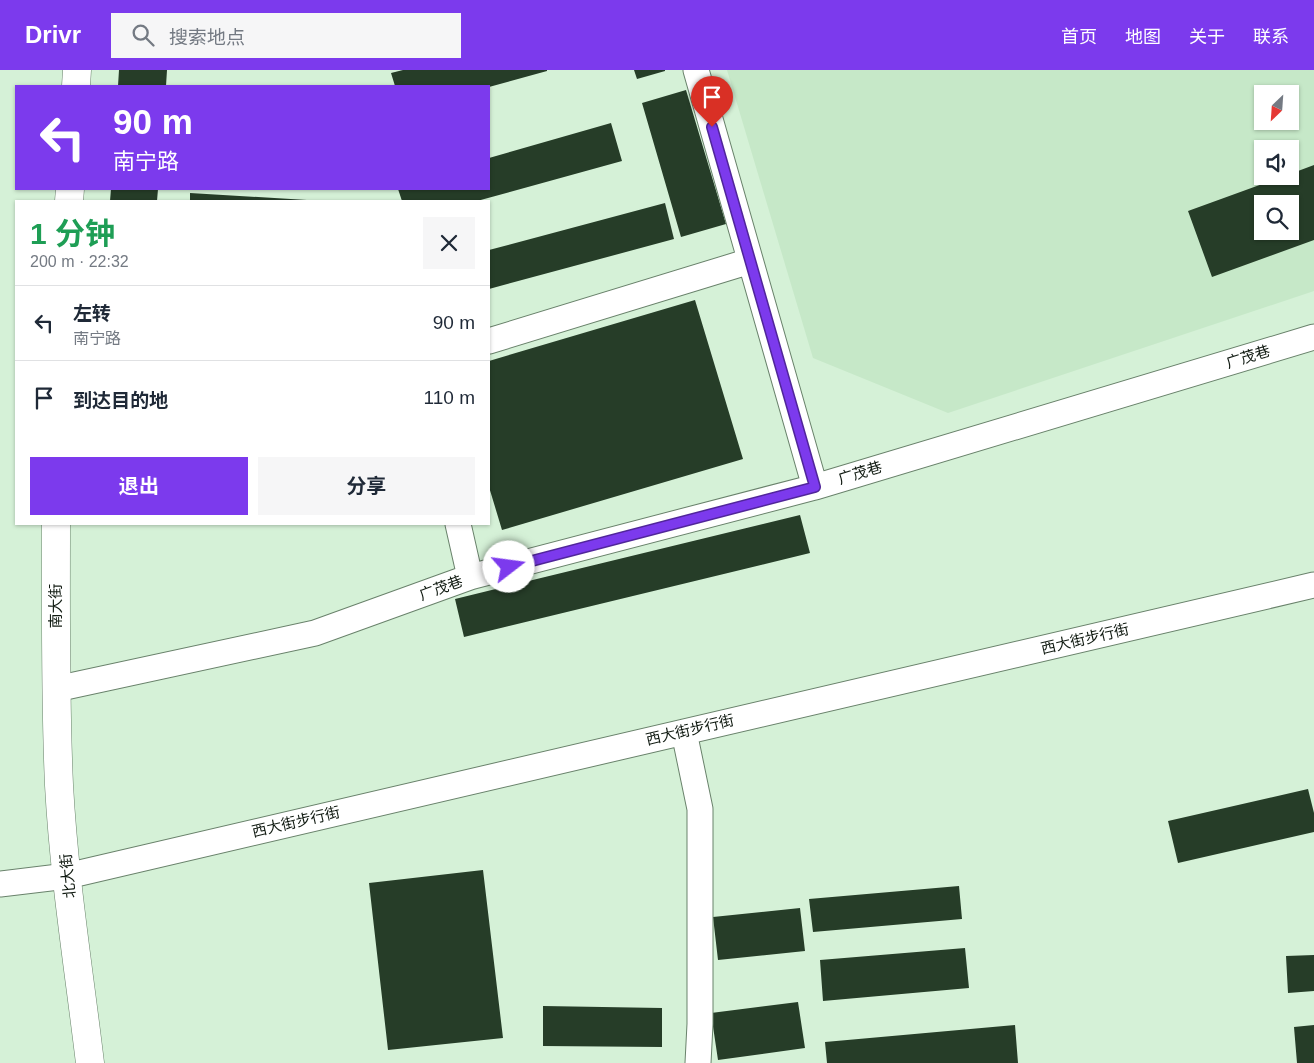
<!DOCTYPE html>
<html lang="zh">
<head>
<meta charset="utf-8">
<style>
  :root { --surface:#fff; --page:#f6f6f7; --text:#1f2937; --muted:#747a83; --line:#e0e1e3; --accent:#7c3aed }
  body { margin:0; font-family:Arial,"Noto Sans SC",sans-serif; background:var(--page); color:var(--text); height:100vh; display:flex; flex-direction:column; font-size:19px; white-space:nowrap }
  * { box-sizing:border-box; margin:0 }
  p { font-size:16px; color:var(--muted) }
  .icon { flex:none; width:28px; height:28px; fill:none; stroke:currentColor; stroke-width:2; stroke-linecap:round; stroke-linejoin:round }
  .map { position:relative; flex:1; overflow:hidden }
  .details { position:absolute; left:15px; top:130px; width:475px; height:325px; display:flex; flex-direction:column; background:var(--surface); border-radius:0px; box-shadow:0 1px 4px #0004 }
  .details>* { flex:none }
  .top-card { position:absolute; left:15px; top:15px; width:475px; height:105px; border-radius:0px; box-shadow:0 1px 4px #0004; background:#7c3aed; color:#fff; overflow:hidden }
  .needle { width:32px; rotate:205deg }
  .tools { position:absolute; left:1254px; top:15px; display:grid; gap:10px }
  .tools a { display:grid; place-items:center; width:45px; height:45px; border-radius:0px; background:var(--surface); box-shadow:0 1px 4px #0004; font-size:25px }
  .pin { position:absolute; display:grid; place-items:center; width:42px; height:42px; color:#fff; margin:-51px -21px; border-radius:50% 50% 50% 0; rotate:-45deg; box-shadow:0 0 5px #0007 }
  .pin .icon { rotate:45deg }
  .me { position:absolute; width:55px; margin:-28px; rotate:75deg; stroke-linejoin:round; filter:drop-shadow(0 0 4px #0008) }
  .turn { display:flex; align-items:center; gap:18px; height:105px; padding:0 15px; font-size:22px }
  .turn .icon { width:65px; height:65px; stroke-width:2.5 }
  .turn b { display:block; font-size:35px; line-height:42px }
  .round { display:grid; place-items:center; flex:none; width:52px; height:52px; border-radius:0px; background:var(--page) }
  .overview { display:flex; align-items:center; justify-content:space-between; height:85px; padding:0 15px }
  h1 { font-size:30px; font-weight:700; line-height:38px; color:#1e9e55 }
  .cta { display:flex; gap:10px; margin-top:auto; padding:10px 15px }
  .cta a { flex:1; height:58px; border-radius:0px; background:var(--accent); color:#fff; font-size:20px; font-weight:700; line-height:58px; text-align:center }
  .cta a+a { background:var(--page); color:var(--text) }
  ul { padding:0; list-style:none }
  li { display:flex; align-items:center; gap:15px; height:75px; padding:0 15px; border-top:1px solid var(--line) }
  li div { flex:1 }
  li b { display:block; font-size:19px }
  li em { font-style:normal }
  header { display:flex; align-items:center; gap:30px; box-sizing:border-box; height:70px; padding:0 25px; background:var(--accent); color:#fff }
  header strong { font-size:24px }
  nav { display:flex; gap:28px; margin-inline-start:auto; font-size:18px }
  .search { width:350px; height:45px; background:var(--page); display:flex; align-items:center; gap:12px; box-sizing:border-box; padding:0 18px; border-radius:0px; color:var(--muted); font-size:19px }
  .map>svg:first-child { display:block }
  .built { fill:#c6e8c8; fill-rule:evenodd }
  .building { fill:#263d28; fill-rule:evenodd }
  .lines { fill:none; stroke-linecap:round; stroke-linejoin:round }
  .street-casing { stroke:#69826b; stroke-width:27 }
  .secondary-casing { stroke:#69826b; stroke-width:29 }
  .street { stroke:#fff; stroke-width:25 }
  .secondary { stroke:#fff; stroke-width:28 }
  .route-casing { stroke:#51269a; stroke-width:12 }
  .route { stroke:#7c3aed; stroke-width:9 }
  .labels { text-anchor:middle; stroke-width:5; stroke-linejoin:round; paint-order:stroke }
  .street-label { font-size:15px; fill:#0f1910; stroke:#fff }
</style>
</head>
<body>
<header>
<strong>Drivr</strong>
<div class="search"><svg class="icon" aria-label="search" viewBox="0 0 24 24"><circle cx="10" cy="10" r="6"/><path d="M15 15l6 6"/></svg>搜索地点</div>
<nav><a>首页</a><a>地图</a><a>关于</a><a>联系</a></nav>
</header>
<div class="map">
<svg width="1314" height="993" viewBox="0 0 1314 993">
  <rect width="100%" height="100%" fill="#d5f1d7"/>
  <path class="built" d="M727,0H1314V221L948,343L813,288ZM1262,24H1290V51H1262ZM1262,79H1290V106H1262ZM1262,134H1290V161H1262Z"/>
  <path class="building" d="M119,0H167L166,16H118Z
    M403,0H547V1L489,17L395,16L391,3Z
    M634,0H665V1L637,9Z
    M686,20L726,154L681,167L642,33Z
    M611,53L622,91L477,131H402L398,119H489V88Z
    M1314,95V170L1212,207L1188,141L1284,106H1290V104ZM1262,134H1290V161H1262Z
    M111,119H158L157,131H110Z
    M190,123L307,130V131H190Z
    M665,133L674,169L489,219V180Z
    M695,230L743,389L502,460L489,417V291Z
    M800,445L810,483L464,567L455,529Z
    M1308,719L1314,743V762L1178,793L1168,751Z
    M483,800L503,968L388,980L369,813Z
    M959,816L962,849L813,862L809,829Z
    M800,838L805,881L718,890L713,847Z
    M965,878L969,918L823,931L820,890Z
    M1314,885V921L1288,923L1286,886Z
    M798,932L805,978L718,990L711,943Z
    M543,936L662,938V977L543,976Z
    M1015,955L1018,993H827L825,972Z
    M1314,955V993H1297L1294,957Z"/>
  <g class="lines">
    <g class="street-casing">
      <path id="street" d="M696,0L815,417
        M489,271L750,191
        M458,454L470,507
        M56,619L315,563L470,507L815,417L1314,267
        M684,662L700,739V954L698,993
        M0,814L67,806L1314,515"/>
    </g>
    <g class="secondary-casing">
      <path id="secondary" d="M76,16L77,0
        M69,131L70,119
        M56,454C56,541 55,628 59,715C64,808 79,901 90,993"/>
    </g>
    <use href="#street" class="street"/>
    <use href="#secondary" class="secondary"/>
  </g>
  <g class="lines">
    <g class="route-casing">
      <path id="route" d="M509,497L815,417L712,57"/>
    </g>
    <use href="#route" class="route"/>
  </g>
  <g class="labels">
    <g class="street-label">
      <text transform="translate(1248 287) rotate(-17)" y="5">广茂巷</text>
      <text transform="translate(860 403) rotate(-17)" y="5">广茂巷</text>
      <text transform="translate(441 518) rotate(-20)" y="5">广茂巷</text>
      <text transform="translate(56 536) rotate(-90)" y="5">南大街</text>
      <text transform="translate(1085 569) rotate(-13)" y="5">西大街步行街</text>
      <text transform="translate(690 660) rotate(-13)" y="5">西大街步行街</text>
      <text transform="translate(296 752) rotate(-13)" y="5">西大街步行街</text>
      <text transform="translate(68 806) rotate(-96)" y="5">北大街</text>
    </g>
  </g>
</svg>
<div class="tools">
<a><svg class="needle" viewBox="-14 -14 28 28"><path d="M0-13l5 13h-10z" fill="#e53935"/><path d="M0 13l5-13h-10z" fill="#747a83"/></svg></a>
<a><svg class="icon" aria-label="sound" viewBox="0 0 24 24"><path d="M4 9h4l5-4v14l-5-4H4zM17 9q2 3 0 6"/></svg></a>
<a><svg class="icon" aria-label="search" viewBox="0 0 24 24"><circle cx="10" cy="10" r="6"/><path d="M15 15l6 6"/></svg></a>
</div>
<div class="pin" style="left:712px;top:57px;background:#d93025"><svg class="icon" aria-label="arrive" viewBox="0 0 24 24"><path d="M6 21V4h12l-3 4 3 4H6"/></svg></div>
<svg class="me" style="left:509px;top:497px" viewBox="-20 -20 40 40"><circle r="19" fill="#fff"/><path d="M0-13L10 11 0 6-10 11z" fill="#7c3aed"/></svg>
<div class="top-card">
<div class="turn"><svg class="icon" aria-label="left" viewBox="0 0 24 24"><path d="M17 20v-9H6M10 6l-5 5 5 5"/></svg><div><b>90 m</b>南宁路</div></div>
</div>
<section class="details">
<div class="overview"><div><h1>1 分钟</h1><p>200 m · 22:32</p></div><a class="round"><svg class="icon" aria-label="close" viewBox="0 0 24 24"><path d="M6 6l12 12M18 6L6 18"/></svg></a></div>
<ul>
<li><svg class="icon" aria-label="left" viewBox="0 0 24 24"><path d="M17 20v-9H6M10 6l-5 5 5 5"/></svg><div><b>左转</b><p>南宁路</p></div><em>90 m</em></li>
<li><svg class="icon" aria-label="arrive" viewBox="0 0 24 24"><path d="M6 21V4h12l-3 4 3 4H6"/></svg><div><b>到达目的地</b></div><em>110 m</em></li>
</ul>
<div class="cta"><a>退出</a><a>分享</a></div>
</section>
</div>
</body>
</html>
